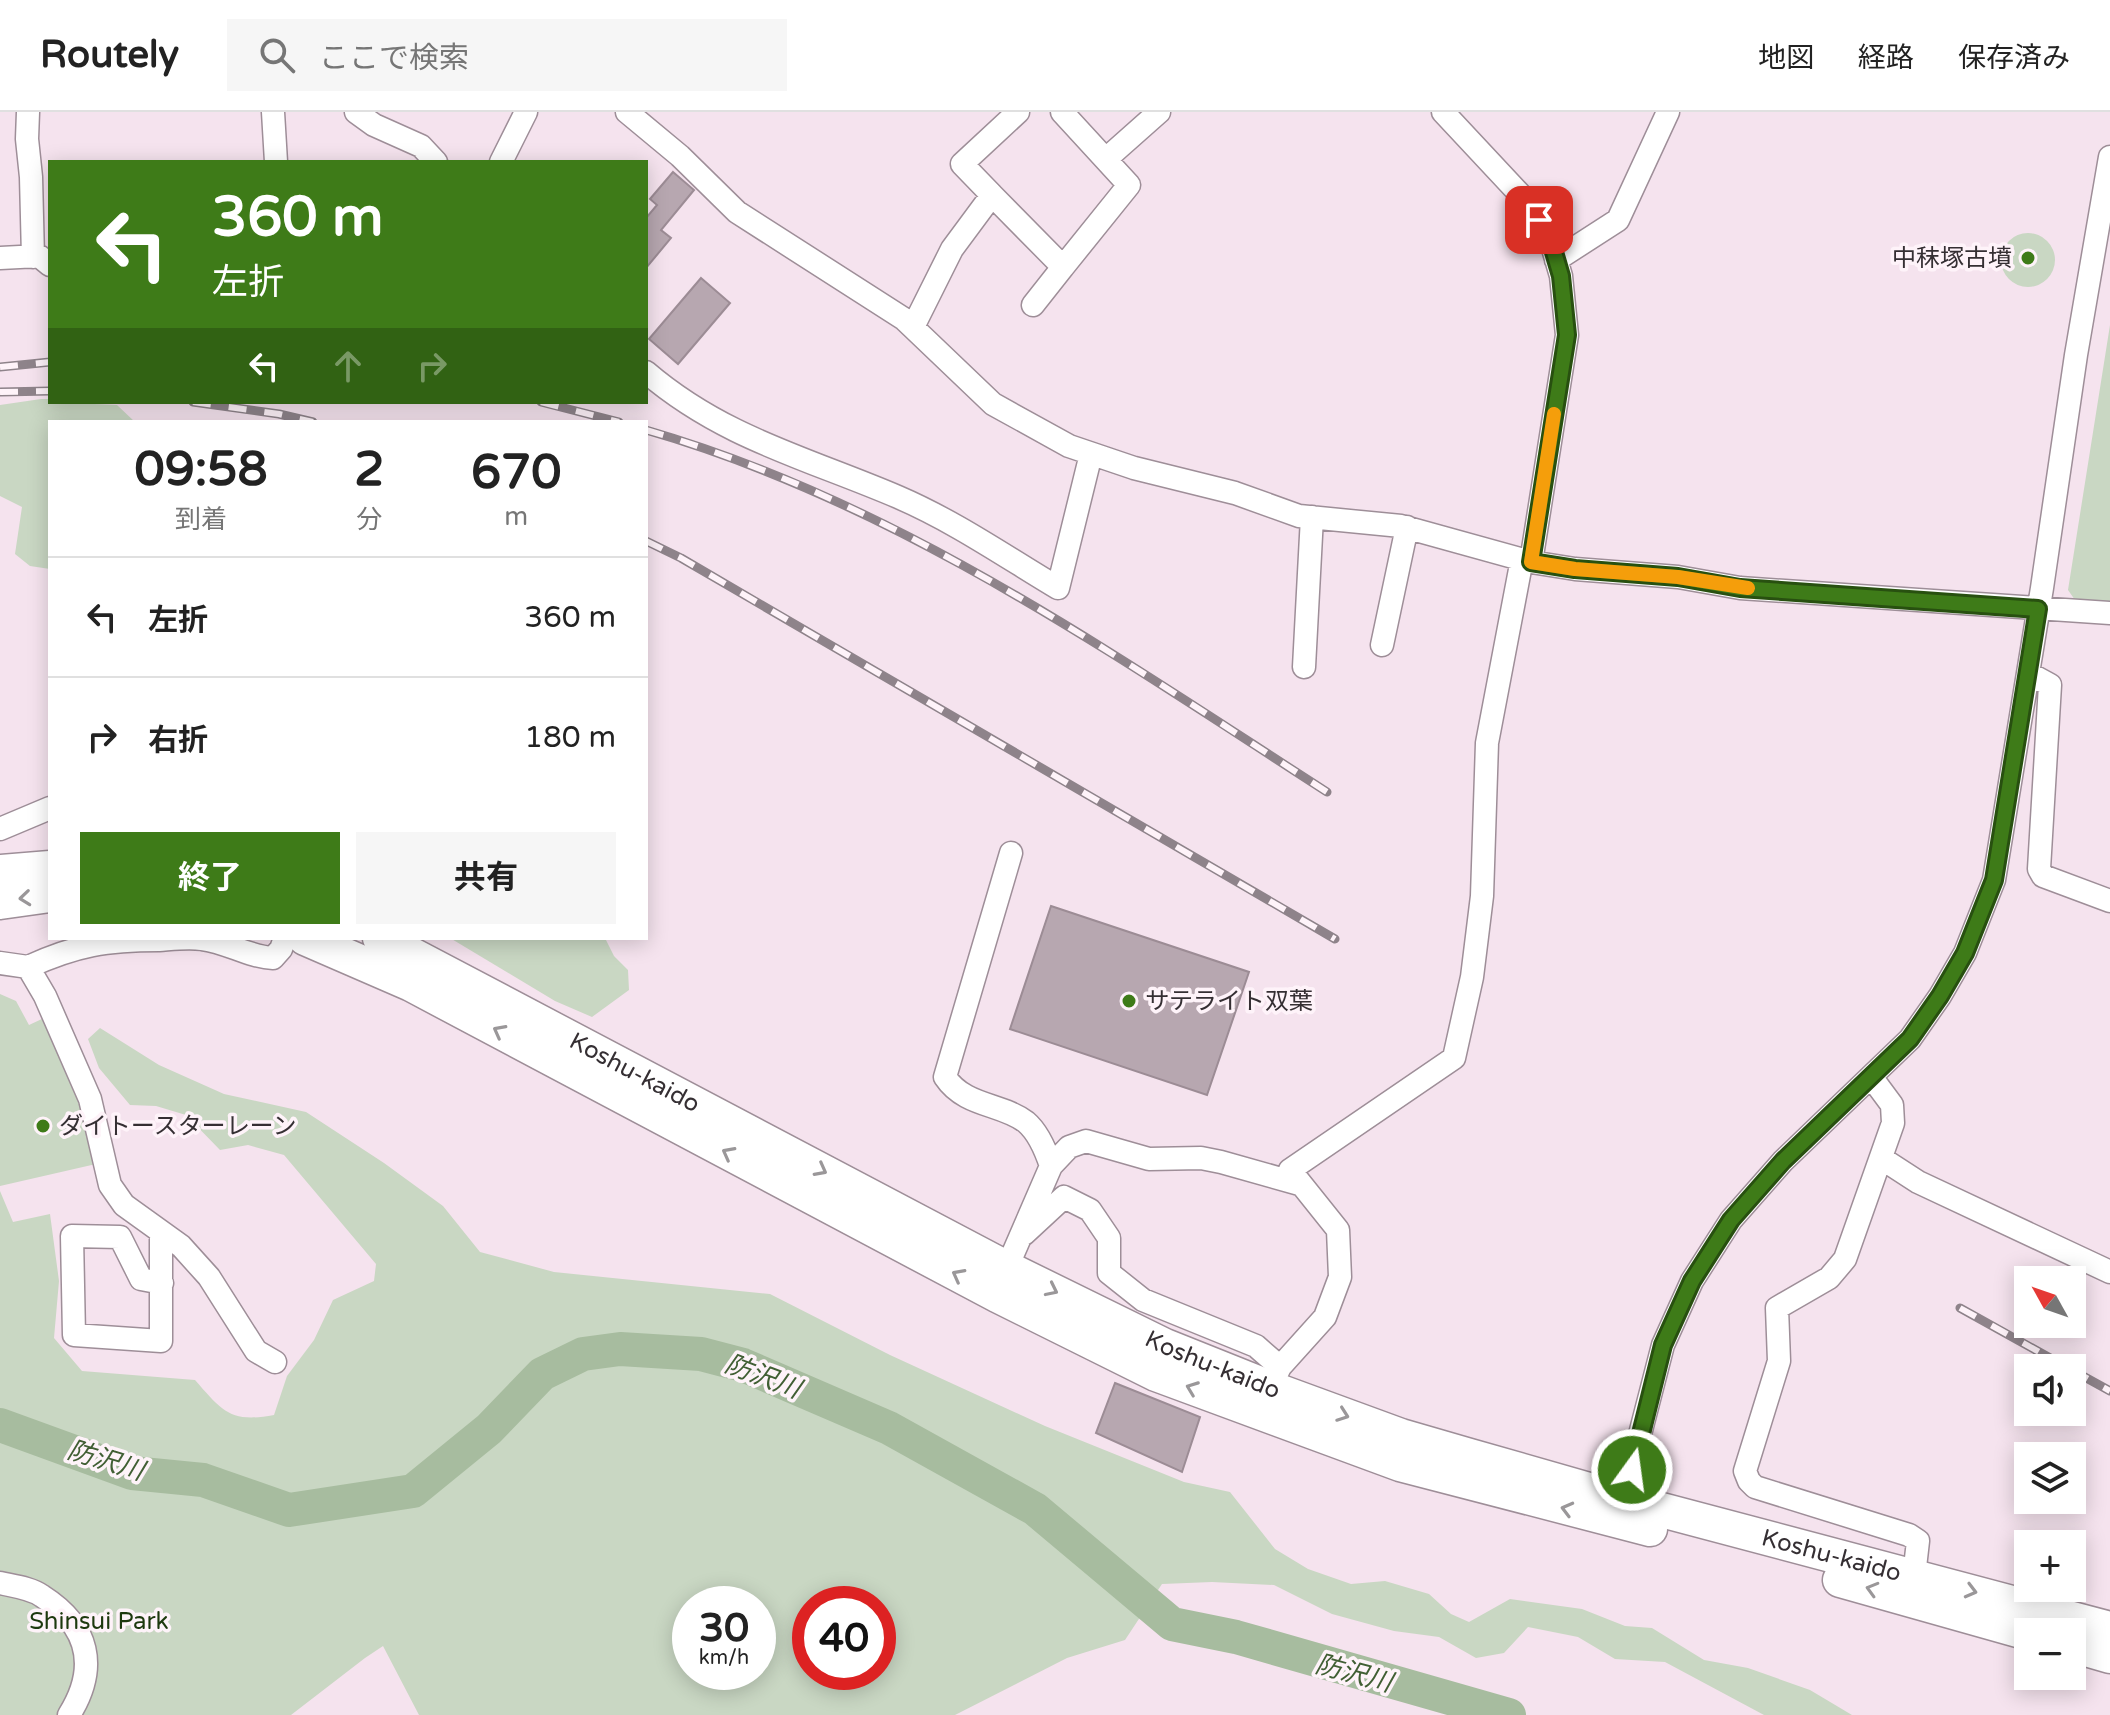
<!DOCTYPE html>
<html lang="ja">
<head>
<meta charset="utf-8">
<style>
  :root { --surface:#fff; --page:#f6f6f6; --text:#222; --muted:#767676; --line:#e0e0e0; --accent:#3e7b18 }
  body { margin:0; font-family:"Varela Round","Noto Sans JP",sans-serif; background:var(--page); color:var(--text); height:100vh; display:flex; flex-direction:column; font-size:30px; white-space:nowrap }
  * { box-sizing:border-box; margin:0 }
  p { font-size:26px; color:var(--muted) }
  .icon { flex:none; width:44px; height:44px; fill:none; stroke:currentColor; stroke-width:2; stroke-linecap:round; stroke-linejoin:round }
  .map { position:relative; flex:1; overflow:hidden }
  .drawer { position:absolute; left:48px; top:308px; width:600px; height:520px; display:flex; flex-direction:column; background:var(--surface); border-radius:0px; box-shadow:0 4px 20px #0003 }
  .drawer>* { flex:none }
  .banner { position:absolute; left:48px; top:48px; width:600px; height:244px; border-radius:0px; box-shadow:0 4px 20px #0003; background:#3e7b18; color:#fff; overflow:hidden }
  .needle { width:52px; rotate:310deg }
  .fabs { position:absolute; left:2014px; top:1154px; display:grid; gap:16px }
  .fabs a { display:grid; place-items:center; width:72px; height:72px; border-radius:0px; background:var(--surface); box-shadow:0 4px 20px #0003; font-size:40px }
  .speed { position:absolute; left:672px; top:1474px; display:flex; gap:16px; font-size:40px; font-weight:700; text-align:center }
  .speed>* { display:grid; place-content:center; width:104px; height:104px; border-radius:50%; background:var(--surface); box-shadow:0 4px 20px #0003; line-height:1 }
  .speed small { font-size:20px; font-weight:400 }
  .speed .limit { border:12px solid #d22; background:#fff; color:#111 }
  .pin { position:absolute; display:grid; place-items:center; width:68px; height:68px; color:#fff; margin:-34px; border-radius:16px; box-shadow:0 4px 12px #0006 }
  .me { position:absolute; width:88px; margin:-44px; rotate:14deg; stroke-linejoin:round; filter:drop-shadow(0 0 6px #0008) }
  .turn { display:flex; align-items:center; gap:28px; height:168px; padding:0 32px; font-size:36px }
  .turn .icon { width:104px; height:104px; stroke-width:2.5 }
  .turn b { display:block; font-size:56px; line-height:68px }
  .lanes { display:flex; align-items:center; height:76px; padding:0 32px; background:#0003; justify-content:center; gap:40px; direction:ltr }
  .lanes .off { opacity:.35 }
  .eta { display:flex; justify-content:space-evenly; align-items:center; height:136px; text-align:center }
  .eta b { font-size:48px; font-weight:700; line-height:56px }
  .action { display:flex; gap:16px; margin-top:auto; padding:16px 32px }
  .action a { flex:1; height:92px; border-radius:0px; background:var(--accent); color:#fff; font-size:32px; font-weight:700; line-height:92px; text-align:center }
  .action a+a { background:var(--page); color:var(--text) }
  ul { padding:0; list-style:none }
  li { display:flex; align-items:center; gap:24px; height:120px; padding:0 32px; border-top:2px solid var(--line) }
  li div { flex:1 }
  li b { display:block; font-size:30px }
  li em { font-style:normal }
  header { display:flex; align-items:center; gap:48px; box-sizing:border-box; height:112px; padding:0 40px; background:var(--surface); border-bottom:2px solid var(--line) }
  header strong { font-size:38px }
  nav { display:flex; gap:44px; margin-inline-start:auto; font-size:28px }
  .search { width:560px; height:72px; background:var(--page); display:flex; align-items:center; gap:20px; box-sizing:border-box; padding:0 28px; border-radius:0px; color:var(--muted); font-size:30px }
  .map>svg:first-child { display:block }
  .green { fill:#c9d7c3; fill-rule:evenodd }
  .lines { fill:none; stroke-linecap:round; stroke-linejoin:round }
  .river { stroke:#a7bc9f; stroke-width:34 }
  .building { fill:#b7a7b0; stroke:#9c8c95; stroke-width:2 }
  .minor-casing { stroke:#9e8e98; stroke-width:25 }
  .highway-casing { stroke:#9e8e98; stroke-width:37 }
  .minor { stroke:#fff; stroke-width:22 }
  .highway { stroke:#fff; stroke-width:34 }
  .rail-casing { stroke:#8e838a; stroke-width:9 }
  .rail { stroke:#fef3f9; stroke-width:6; stroke-dasharray:18; stroke-linecap:butt }
  .oneway { stroke:#9a9799 }
  .route-casing { stroke:#285010; stroke-width:20 }
  .route { stroke:#3e7b18; stroke-width:14 }
  .slow { stroke:#f59e0b; stroke-width:14 }
  .poi-dot { fill:#3e7b18; stroke:#fef3f9; stroke-width:3 }
  .labels { text-anchor:middle; stroke-width:7; stroke-linejoin:round; paint-order:stroke }
  .poi-label { font-size:24px; fill:#352f33; stroke:#fef3f9; text-anchor:start }
  .street-label { font-size:24px; fill:#352f33; stroke:#fef3f9 }
  .park-label { font-size:24px; fill:#1d390e; stroke:#fef3f9 }
  .water-label { font-size:26px; font-style:italic; fill:#415f34; stroke:#fef3f9 }
</style>
</head>
<body>
<header>
<strong>Routely</strong>
<div class="search"><svg class="icon" aria-label="search" viewBox="0 0 24 24"><circle cx="10" cy="10" r="6"/><path d="M15 15l6 6"/></svg>ここで検索</div>
<nav><a>地図</a><a>経路</a><a>保存済み</a></nav>
</header>
<div class="map">
<svg width="2110" height="1603" viewBox="0 0 2110 1603">
  <rect width="100%" height="100%" fill="#f5e3ee"/>
  <path class="green" d="M2001 148a27 27 0 1 1 54 0a27 27 0 1 1-54 0Z
    M2110,213V490L2075,488L2068,478Z
    M41,287H50V290L117,293L135,310H50V457L30,454L15,442L22,395L0,384V293Z
    M450,826H605L614,844L628,858L629,878L592,905L555,889Z
    M0,882L16,889L29,913L44,906L75,976L96,1052L0,1074Z
    M100,916L159,953L224,982L306,1000L384,1051L443,1094L480,1140L554,1160L770,1182L890,1243L1045,1314L1184,1370L1230,1380L1275,1437L1308,1457L1351,1472L1385,1469L1429,1482L1451,1502L1469,1510L1510,1487L1582,1497L1625,1514L1652,1516L1704,1548L1748,1556L1810,1578L1852,1603H1764L1665,1550L1615,1547L1578,1525L1528,1515L1504,1541L1476,1546L1439,1525L1394,1519L1332,1502L1274,1473L1212,1470L1162,1472L1125,1528L1067,1546L955,1603H419L383,1534L365,1546L291,1603H0V1079L13,1110L50,1102L59,1169L54,1226L82,1259L195,1268C223,1300 231,1311 274,1303L287,1264L314,1228L333,1188L374,1169L376,1152L284,1043L248,1033L220,1038L186,1003L156,994L130,993L99,956L88,927ZM690,1492H758V1560H690ZM810,1492H878V1560H810Z"/>
  <g class="lines">
    <path class="river" d="M0,1313L132,1361L203,1368L289,1398L413,1379L489,1317L542,1262L583,1242L620,1237L701,1242L743,1253L889,1316L1035,1397L1172,1512L1236,1525L1509,1603"/>
  </g>
  <path class="building" d="M673,60L694,78L661,118L671,126L646,156V106L657,93L650,87Z
    M701,166L730,191L678,252L649,227Z
    M1051,794L1249,860L1207,983L1010,917Z
    M1115,1271L1200,1305L1182,1360L1096,1321Z"/>
  <g class="lines">
    <g class="minor-casing">
      <path id="minor" d="M28,0L27,27L31,65L33,145
        M273,0L276,50
        M356,0L374,13L421,34L436,50
        M627,0L680,44L737,100L904,207L993,292L1069,334L1134,356L1235,381L1299,404L1401,414L1531,450L1575,457L1678,465L1740,476L2110,501
        M1062,0L1129,73L1063,155
        M1443,0L1529,92L1549,123L1561,164L1567,223L1531,450
        M1106,47L1159,0
        M501,50L526,0
        M992,83L962,52L1018,0
        M0,146L39,144L50,153
        M1556,148L1618,108L1668,0
        M913,215L952,137L992,83L1063,155L1033,193
        M646,260C723,326 807,346 898,385C954,409 1006,445 1058,476L1091,342
        M1382,533L1407,415
        M1304,555L1312,405
        M2028,561L2050,573L2039,757L2043,764L2110,789
        M0,717L50,696
        M1011,741L945,965C965,995 1001,991 1026,1010C1039,1021 1046,1039 1051,1054
        M0,851L28,855
        M1872,966L1892,993L1893,1011L1845,1147L1829,1166L1777,1196L1779,1249L1745,1359L1749,1369L1755,1375L1909,1423L1918,1429L1914,1464
        M1881,1046L1918,1070L2110,1160
        M161,1120V1229L74,1223L72,1124L120,1125L141,1167L162,1171
        M1024,1122L1064,1085L1090,1098L1109,1126V1161L1143,1188L1256,1234L1280,1255
        M1002,1167L1051,1054L1069,1035L1086,1029L1149,1047L1201,1046L1221,1050L1299,1072
        M275,1250L256,1239L209,1165L181,1134L124,1093L110,1073L90,987L45,884L28,855C76,833 107,828 159,828C173,827 188,825 202,827C227,830 249,845 273,846L281,837L285,826
        M1270,1276L1280,1255L1325,1205L1340,1165L1338,1118L1290,1058L1454,946L1472,865L1482,784L1487,631L1522,447
        M1620,1400L1663,1233L1692,1169L1731,1108L1783,1049L1910,927L1940,884L1965,841L1994,768L2042,476L2076,243L2110,45
        M0,1471C13,1474 31,1476 42,1484C89,1514 99,1555 69,1603"/>
    </g>
    <g class="highway-casing">
      <g id="highway">
        <path d="M0,760L50,756"/>
        <path d="M0,790L50,783"/>
        <path d="M305,826L411,872L997,1183L1156,1262L1400,1352L1650,1417"/>
        <path id="s1" d="M380,826L1006,1156L1165,1234L1270,1276L1401,1324L1470,1344L1624,1388L2110,1517"/>
        <path d="M1840,1468L2028,1521"/>
        <path d="M2072,1533L2110,1544"/>
      </g>
    </g>
    <use href="#minor" class="minor"/>
    <use href="#highway" class="highway"/>
    <g class="rail-casing">
      <path id="rail" d="M0,255L50,250
        M0,280L50,279
        M193,290L279,302L313,310
        M541,290L619,310
        M646,318C896,390 1111,541 1327,680
        M646,429L681,446L1335,827
        M1960,1196L2068,1256
        M2072,1258L2110,1279"/>
    </g>
    <use href="#rail" class="rail"/>
  </g>
  <defs><path id="oneway-chevron" d="M-2-3.5L2.5 0L-2 3.5" fill="none" stroke-width="1.6" stroke-linecap="round" stroke-linejoin="round" transform="scale(2)"/></defs>
  <g class="oneway">
    <use href="#oneway-chevron" transform="translate(25 786) rotate(174)"/>
    <use href="#oneway-chevron" transform="translate(499 919) rotate(-152)"/>
    <use href="#oneway-chevron" transform="translate(728 1041) rotate(-152)"/>
    <use href="#oneway-chevron" transform="translate(821 1058) rotate(28)"/>
    <use href="#oneway-chevron" transform="translate(958 1163) rotate(-152)"/>
    <use href="#oneway-chevron" transform="translate(1052 1178) rotate(26)"/>
    <use href="#oneway-chevron" transform="translate(1192 1276) rotate(-159)"/>
    <use href="#oneway-chevron" transform="translate(1343 1303) rotate(20)"/>
    <use href="#oneway-chevron" transform="translate(1567 1397) rotate(-165)"/>
    <use href="#oneway-chevron" transform="translate(1872 1477) rotate(-164)"/>
    <use href="#oneway-chevron" transform="translate(1971 1479) rotate(15)"/>
  </g>
  <g class="lines">
    <g class="route-casing">
      <path id="route" d="M1539,108L1549,123L1561,164L1567,223L1531,450L1575,457L1678,465L1740,476L2038,497L1994,768L1965,841L1940,884L1910,927L1783,1049L1731,1108L1692,1169L1663,1233L1632,1358"/>
    </g>
    <use href="#route" class="route"/>
    <path class="slow" d="M1554,302L1531,450L1575,457L1678,465L1748,476"/>
  </g>
  <g class="poi-dot">
    <circle cx="2028" cy="146" r="8"/>
    <circle cx="1129" cy="889" r="8"/>
    <circle cx="43" cy="1014" r="8"/>
  </g>
  <g class="labels">
    <g class="poi-label">
      <text x="2012" y="154" text-anchor="end">中秣塚古墳</text>
      <text x="1145" y="897">サテライト双葉</text>
      <text x="59" y="1022">ダイトースターレーン</text>
    </g>
    <g class="street-label">
      <text dy="8" stroke="none"><textPath href="#s1" startOffset="288">Koshu-kaido</textPath></text>
      <text dy="8" stroke="none"><textPath href="#s1" startOffset="936">Koshu-kaido</textPath></text>
      <text dy="8" stroke="none"><textPath href="#s1" startOffset="1584">Koshu-kaido</textPath></text>
    </g>
    <g class="park-label">
      <text x="99" y="1517">Shinsui Park</text>
    </g>
    <g class="water-label">
      <text transform="translate(763 1264) rotate(21)" y="9">防沢川</text>
      <text transform="translate(106 1348) rotate(17)" y="9">防沢川</text>
      <text transform="translate(1354 1561) rotate(15)" y="9">防沢川</text>
    </g>
  </g>
</svg>
<div class="fabs">
<a><svg class="needle" viewBox="-14 -14 28 28"><path d="M0-13l5 13h-10z" fill="#e53935"/><path d="M0 13l5-13h-10z" fill="#767676"/></svg></a>
<a><svg class="icon" aria-label="sound" viewBox="0 0 24 24"><path d="M4 9h4l5-4v14l-5-4H4zM17 9q2 3 0 6"/></svg></a>
<a><svg class="icon" aria-label="layers" viewBox="0 0 24 24"><path d="M12 4l9 5-9 5-9-5zM3 14l9 5 9-5"/></svg></a>
<a>+</a>
<a>−</a>
</div>
<div class="speed"><div>30<small>km/h</small></div><div class="limit">40</div></div>
<div class="pin" style="left:1539px;top:108px;background:#d93025"><svg class="icon" aria-label="arrive" viewBox="0 0 24 24"><path d="M6 21V4h12l-3 4 3 4H6"/></svg></div>
<svg class="me" style="left:1632px;top:1358px" viewBox="-20 -20 40 40"><circle r="17" fill="#3e7b18" stroke="#fff" stroke-width="3"/><path d="M0-11L8 9 0 5-8 9z" fill="#fff"/></svg>
<div class="banner">
<div class="turn"><svg class="icon" aria-label="left" viewBox="0 0 24 24"><path d="M17 20v-9H6M10 6l-5 5 5 5"/></svg><div><b>360 m</b>左折</div></div>
<div class="lanes"><svg class="icon" aria-label="left" viewBox="0 0 24 24"><path d="M17 20v-9H6M10 6l-5 5 5 5"/></svg><svg class="icon off" aria-label="ahead" viewBox="0 0 24 24"><path d="M12 20V5M6 11l6-6 6 6"/></svg><svg class="icon off" aria-label="right" viewBox="0 0 24 24"><path d="M7 20v-9h11M14 6l5 5-5 5"/></svg></div>
</div>
<section class="drawer">
<div class="eta">
<div><b>09:58</b><p>到着</p></div>
<div><b>2</b><p>分</p></div>
<div><b>670</b><p>m</p></div>
</div>
<ul>
<li><svg class="icon" aria-label="left" viewBox="0 0 24 24"><path d="M17 20v-9H6M10 6l-5 5 5 5"/></svg><div><b>左折</b></div><em>360 m</em></li>
<li><svg class="icon" aria-label="right" viewBox="0 0 24 24"><path d="M7 20v-9h11M14 6l5 5-5 5"/></svg><div><b>右折</b></div><em>180 m</em></li>
</ul>
<div class="action"><a>終了</a><a>共有</a></div>
</section>
</div>
</body>
</html>
